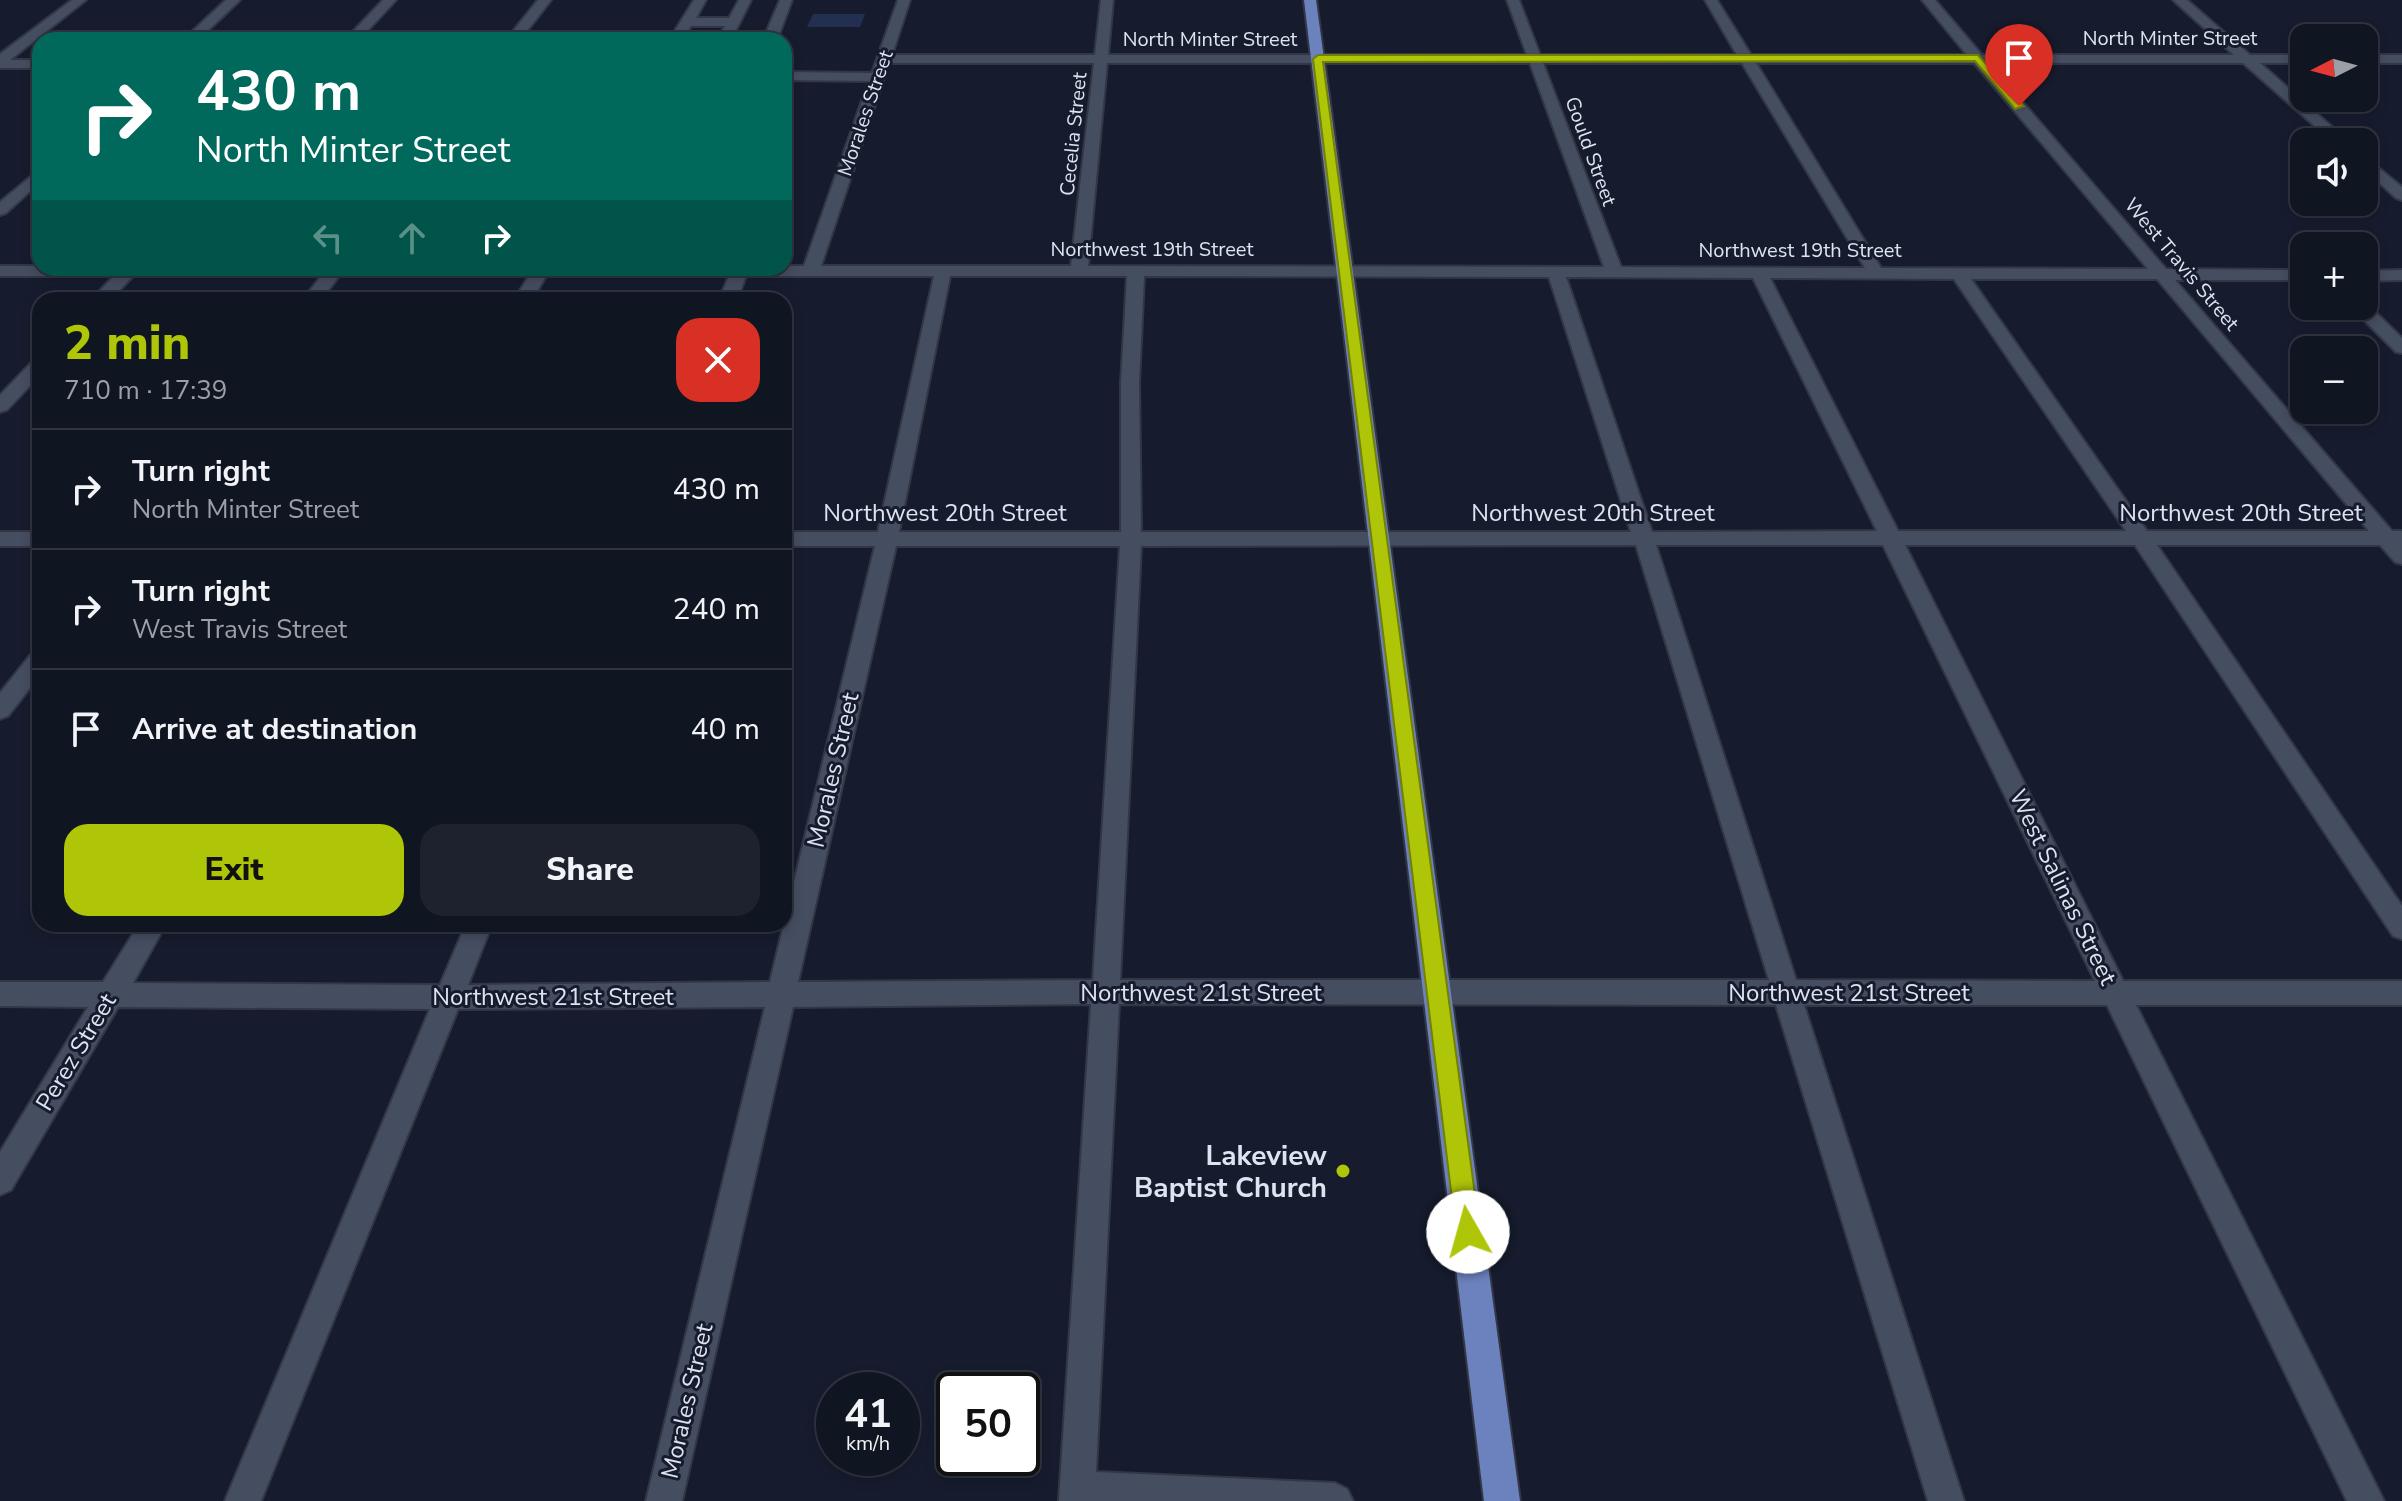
<!DOCTYPE html>
<html lang="en">
<head>
<meta charset="utf-8">
<style>
  :root { --surface:#101522; --page:#1e222f; --text:#f1f3f6; --muted:#9c9fa5; --line:#303440; --accent:#afc508 }
  body { margin:0; font-family:"Nunito Sans",sans-serif; background:var(--page); color:var(--text); height:100vh; display:flex; flex-direction:column; font-size:30px; white-space:nowrap }
  * { box-sizing:border-box; margin:0 }
  p { font-size:26px; color:var(--muted) }
  .icon { flex:none; width:44px; height:44px; fill:none; stroke:currentColor; stroke-width:2; stroke-linecap:round; stroke-linejoin:round }
  .map { position:relative; flex:1; overflow:hidden }
  .side { position:absolute; left:32px; top:292px; width:760px; height:640px; display:flex; flex-direction:column; background:var(--surface); border-radius:24px; box-shadow:0 4px 12px #0003,0 0 0 2px var(--line) }
  .side>* { flex:none }
  .top-card { position:absolute; left:32px; top:32px; width:760px; height:244px; border-radius:24px; box-shadow:0 4px 12px #0003,0 0 0 2px var(--line); background:#00695c; color:#fff; overflow:hidden }
  .needle { width:52px; rotate:264deg }
  .tools { position:absolute; left:2290px; top:24px; display:grid; gap:16px }
  .tools a { display:grid; place-items:center; width:88px; height:88px; border-radius:16px; background:var(--surface); box-shadow:0 4px 12px #0003,0 0 0 2px var(--line); font-size:40px }
  .speed { position:absolute; left:816px; top:1372px; display:flex; gap:16px; font-size:40px; font-weight:700; text-align:center }
  .speed>* { display:grid; place-content:center; width:104px; height:104px; border-radius:50%; background:var(--surface); box-shadow:0 4px 12px #0003,0 0 0 2px var(--line); line-height:1 }
  .speed small { font-size:20px; font-weight:400 }
  .speed .limit { border:4px solid #111; border-radius:12px; background:#fff; color:#111 }
  .pin { position:absolute; display:grid; place-items:center; width:68px; height:68px; color:#fff; margin:-82px -34px; border-radius:50% 50% 50% 0; rotate:-45deg; box-shadow:0 0 8px #0007 }
  .pin .icon { rotate:45deg }
  .me { position:absolute; width:88px; margin:-44px; rotate:353deg; stroke-linejoin:round; filter:drop-shadow(0 0 6px #0008) }
  .turn { display:flex; align-items:center; gap:28px; height:168px; padding:0 32px; font-size:36px }
  .turn .icon { width:104px; height:104px; stroke-width:2.5 }
  .turn b { display:block; font-size:56px; line-height:68px }
  .lanes { display:flex; align-items:center; height:76px; padding:0 32px; background:#0003; justify-content:center; gap:40px; direction:ltr }
  .lanes .off { opacity:.35 }
  .round { display:grid; place-items:center; flex:none; width:84px; height:84px; border-radius:24px; background:var(--page) }
  .head { display:flex; align-items:center; justify-content:space-between; height:136px; padding:0 32px }
  h1 { font-size:48px; font-weight:800; line-height:60px; color:var(--accent) }
  .action { display:flex; gap:16px; margin-top:auto; padding:16px 32px }
  .action a { flex:1; height:92px; border-radius:24px; background:var(--accent); color:#111; font-size:32px; font-weight:800; line-height:92px; text-align:center }
  .action a+a { background:var(--page); color:var(--text) }
  ul { padding:0; list-style:none }
  li { display:flex; align-items:center; gap:24px; height:120px; padding:0 32px; border-top:2px solid var(--line) }
  li div { flex:1 }
  li b { display:block; font-size:30px }
  li em { font-style:normal }
  .map>svg:first-child { display:block }
  .green { fill:#232f51 }
  .lines { fill:none; stroke-linecap:round; stroke-linejoin:round }
  .minor-casing { stroke:#333745; stroke-width:4 }
  .major-casing { stroke:#333745; stroke-width:4 }
  .minor { fill:#454d61; fill-rule:evenodd }
  .major { fill:#6c82be; fill-rule:evenodd }
  .route { fill:#afc508; stroke:#728005; stroke-width:2 }
  .poi-dot { fill:#afc508; stroke:#161c2e; stroke-width:3 }
  .labels { text-anchor:middle; stroke-width:6; stroke-linejoin:round; paint-order:stroke }
  .far-street-label { font-size:20px; fill:#dee3f0; stroke:#161c2e }
  .street-label { font-size:24px; fill:#dee3f0; stroke:#161c2e }
  .near-poi-label { font-size:28px; font-weight:bold; fill:#dee3f0; stroke:#161c2e; text-anchor:end }
</style>
</head>
<body>
<div class="map">
<svg width="2402" height="1501" viewBox="0 0 2402 1501">
  <rect width="100%" height="100%" fill="#161c2e"/>
  <path class="green" d="M813,14H865L860,27H807Z"/>
  <g class="lines">
    <g class="minor-casing">
      <path id="minor" d="M72,0H86L10,60H40V68H0V54Z
        M226,0H240L198,40H183Z
        M383,0H396L359,40H345Z
        M538,0H551L520,40H506Z
        M694,0H706L696,18H729L739,0H751L731,40H717L725,26H691L683,40H669Z
        M780,0H792L777,40H763Z
        M898,0H910L892,55H1095L1101,0H1113L1108,55H1527L1507,0H1519L1540,55H1737L1705,0H1717L1751,55H1967L1922,0H1935L1982,55H2234L2173,0H2187L2250,55H2304V63H2260L2349,142H2333L2243,63H1989L2166,269L2304,270V280H2175L2392,531H2402V564L2395,562L2380,545H2157L2402,906V939L2393,936L2135,545H1905L2123,981H2402V1005H2136L2384,1501H2347L2107,1005H1804L1964,1501H1928L1776,1005L1119,1004L1096,1472L1335,1483L1347,1489L1353,1501H1059L1091,1004L793,1007L682,1501H646L765,1007L458,1009L261,1501H225L430,1009L118,1007L11,1190L0,1195V1152L88,1007L0,1006V982H103L139,924H166L133,983L440,985L466,924H492L468,985L770,982L875,546H784V532H878L934,276H746L737,300H719L729,276H546L532,300H514L529,276H339L321,300H303L321,276H133L110,300H91L114,276H0V266H804L869,81L784,80V72L872,73ZM889,63H1094L1071,266H821ZM1107,63H1530L1604,267L1088,266ZM1543,63H1742L1865,268L1621,267ZM1756,63H1974L2148,269L1881,268ZM950,276H1127L1121,383V532H899ZM1144,276L1549,277L1631,532H1141L1139,383ZM1566,277L1753,278L1877,531L1652,532ZM1770,278L1954,279L2126,531H1898ZM1971,279H2157L2369,531H2147ZM1636,545L1769,980H1120L1141,546ZM1656,545H1883L2095,981L1796,980ZM896,546H1120L1093,980L798,982Z
        M2364,55H2402V63H2364Z
        M2364,156L2402,187V200L2396,198L2364,169Z
        M40,169V182L6,213L0,215V202Z
        M2402,270V280L2364,281V271Z
        M2365,302L2402,338V353L2396,352L2350,306H2364Z
        M40,359V375L7,410L0,412V395L34,360Z
        M0,532H40V546H0Z
        M40,651V675L8,716L0,719V693L32,653Z"/>
    </g>
    <g class="major-casing">
      <path id="major" d="M1304,0H1316L1520,1501H1484Z"/>
    </g>
    <use href="#minor" class="minor"/>
    <use href="#major" class="major"/>
  </g>
  <path class="route" d="M1318,55H1978L2024,106L2015,109L1975,61L1323,62L1480,1232L1476,1240L1468,1243L1459,1240L1456,1232L1313,59Z"/>
  <circle class="poi-dot" cx="1343" cy="1171" r="8"/>
  <g class="labels">
    <g class="far-street-label">
      <text x="2170" y="45">North Minter Street</text>
      <text x="1210" y="46">North Minter Street</text>
      <text transform="translate(865 113) rotate(-71)" y="7">Morales Street</text>
      <text transform="translate(1073 134) rotate(-84)" y="7">Cecelia Street</text>
      <text transform="translate(1591 151) rotate(70)" y="7">Gould Street</text>
      <text x="1152" y="256">Northwest 19th Street</text>
      <text x="1800" y="257">Northwest 19th Street</text>
      <text transform="translate(2182 264) rotate(50)" y="7">West Travis Street</text>
    </g>
    <g class="street-label">
      <text x="945" y="521">Northwest 20th Street</text>
      <text x="1593" y="521">Northwest 20th Street</text>
      <text x="2241" y="521">Northwest 20th Street</text>
      <text transform="translate(833 770) rotate(-77)" y="8">Morales Street</text>
      <text transform="translate(2063 887) rotate(64)" y="8">West Salinas Street</text>
      <text x="1201" y="1001">Northwest 21st Street</text>
      <text x="1849" y="1001">Northwest 21st Street</text>
      <text x="553" y="1005">Northwest 21st Street</text>
      <text transform="translate(76 1052) rotate(-59)" y="8">Perez Street</text>
      <text transform="translate(687 1401) rotate(-77)" y="8">Morales Street</text>
    </g>
    <g class="near-poi-label">
      <text x="1327" y="1165">Lakeview<tspan x="1327" dy="32">Baptist Church</tspan></text>
    </g>
  </g>
</svg>
<div class="tools">
<a><svg class="needle" viewBox="-14 -14 28 28"><path d="M0-13l5 13h-10z" fill="#e53935"/><path d="M0 13l5-13h-10z" fill="#9c9fa5"/></svg></a>
<a><svg class="icon" aria-label="sound" viewBox="0 0 24 24"><path d="M4 9h4l5-4v14l-5-4H4zM17 9q2 3 0 6"/></svg></a>
<a>+</a>
<a>−</a>
</div>
<div class="speed"><div>41<small>km/h</small></div><div class="limit">50</div></div>
<div class="pin" style="left:2019px;top:106px;background:#d93025"><svg class="icon" aria-label="arrive" viewBox="0 0 24 24"><path d="M6 21V4h12l-3 4 3 4H6"/></svg></div>
<svg class="me" style="left:1468px;top:1232px" viewBox="-20 -20 40 40"><circle r="19" fill="#fff"/><path d="M0-13L10 11 0 6-10 11z" fill="#afc508"/></svg>
<div class="top-card">
<div class="turn"><svg class="icon" aria-label="right" viewBox="0 0 24 24"><path d="M7 20v-9h11M14 6l5 5-5 5"/></svg><div><b>430 m</b>North Minter Street</div></div>
<div class="lanes"><svg class="icon off" aria-label="left" viewBox="0 0 24 24"><path d="M17 20v-9H6M10 6l-5 5 5 5"/></svg><svg class="icon off" aria-label="ahead" viewBox="0 0 24 24"><path d="M12 20V5M6 11l6-6 6 6"/></svg><svg class="icon" aria-label="right" viewBox="0 0 24 24"><path d="M7 20v-9h11M14 6l5 5-5 5"/></svg></div>
</div>
<section class="side">
<div class="head"><div><h1>2 min</h1><p>710 m · 17:39</p></div><a class="round" style="background:#d93025;color:#fff"><svg class="icon" aria-label="close" viewBox="0 0 24 24"><path d="M6 6l12 12M18 6L6 18"/></svg></a></div>
<ul>
<li><svg class="icon" aria-label="right" viewBox="0 0 24 24"><path d="M7 20v-9h11M14 6l5 5-5 5"/></svg><div><b>Turn right</b><p>North Minter Street</p></div><em>430 m</em></li>
<li><svg class="icon" aria-label="right" viewBox="0 0 24 24"><path d="M7 20v-9h11M14 6l5 5-5 5"/></svg><div><b>Turn right</b><p>West Travis Street</p></div><em>240 m</em></li>
<li><svg class="icon" aria-label="arrive" viewBox="0 0 24 24"><path d="M6 21V4h12l-3 4 3 4H6"/></svg><div><b>Arrive at destination</b></div><em>40 m</em></li>
</ul>
<div class="action"><a>Exit</a><a>Share</a></div>
</section>
</div>
</body>
</html>
